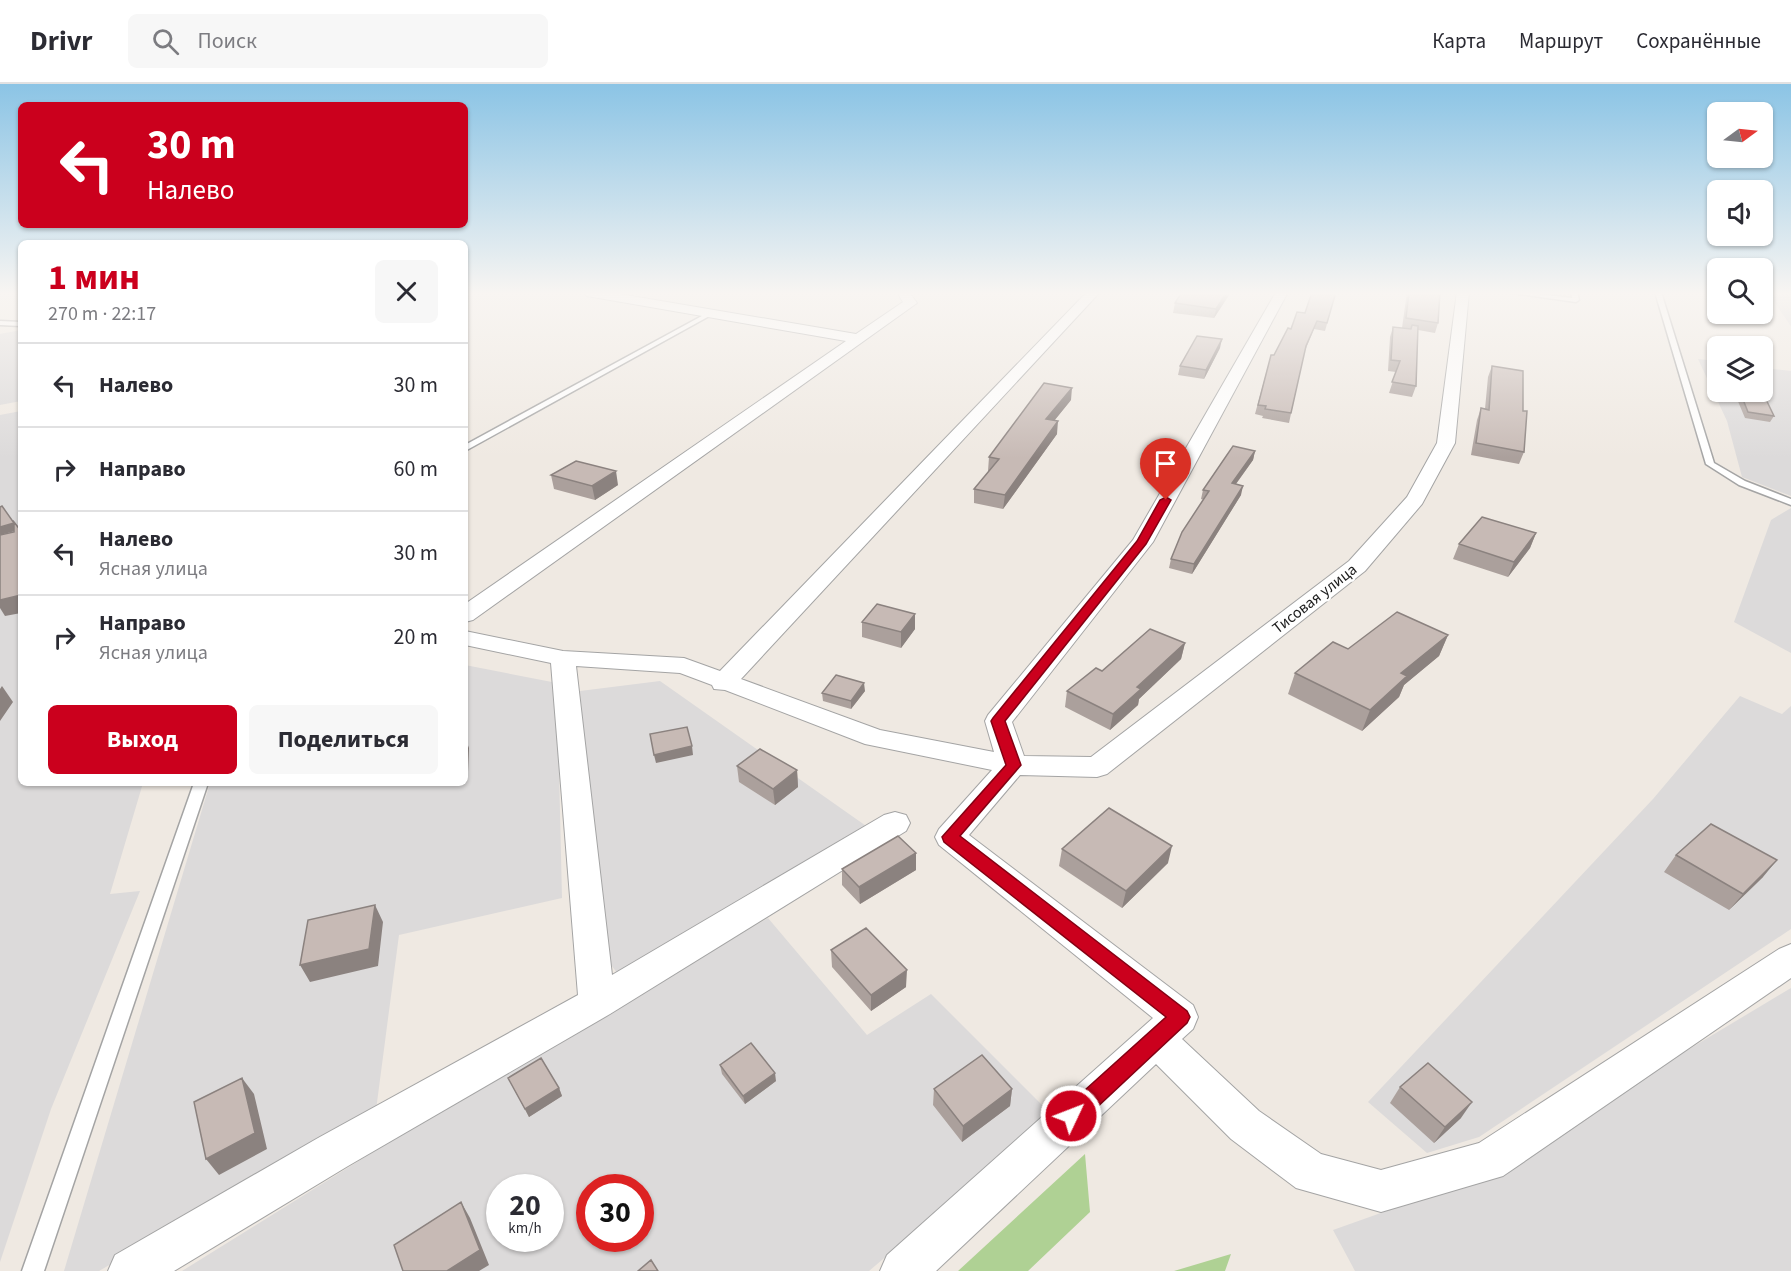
<!DOCTYPE html>
<html lang="ru">
<head>
<meta charset="utf-8">
<style>
  :root { --surface:#fff; --page:#f7f7f7; --text:#2b2b33; --muted:#7c7c81; --line:#e1e1e2; --accent:#cb001d }
  body { margin:0; font-family:"Source Sans 3",sans-serif; background:var(--page); color:var(--text); height:100vh; display:flex; flex-direction:column; font-size:22px; white-space:nowrap }
  * { box-sizing:border-box; margin:0 }
  p { font-size:20px; color:var(--muted) }
  .icon { flex:none; width:33px; height:33px; fill:none; stroke:currentColor; stroke-width:2; stroke-linecap:round; stroke-linejoin:round }
  .map { position:relative; flex:1; overflow:hidden }
  .drawer { position:absolute; left:18px; top:156px; width:450px; height:546px; display:flex; flex-direction:column; background:var(--surface); border-radius:9px; box-shadow:0 2px 4px #0004 }
  .drawer>* { flex:none }
  .guide { position:absolute; left:18px; top:18px; width:450px; height:126px; border-radius:9px; box-shadow:0 2px 4px #0004; background:#cb001d; color:#fff; overflow:hidden }
  .needle { width:39px; rotate:75deg }
  .buttons { position:absolute; left:1707px; top:18px; display:grid; gap:12px }
  .buttons a { display:grid; place-items:center; width:66px; height:66px; border-radius:9px; background:var(--surface); box-shadow:0 2px 4px #0004; font-size:30px }
  .speed { position:absolute; left:486px; top:1090px; display:flex; gap:12px; font-size:30px; font-weight:700; text-align:center }
  .speed>* { display:grid; place-content:center; width:78px; height:78px; border-radius:50%; background:var(--surface); box-shadow:0 2px 4px #0004; line-height:1 }
  .speed small { font-size:15px; font-weight:400 }
  .speed .limit { border:9px solid #d22; background:#fff; color:#111 }
  .pin { position:absolute; display:grid; place-items:center; width:51px; height:51px; color:#fff; margin:-62px -26px; border-radius:50% 50% 50% 0; rotate:-45deg; box-shadow:0 0 6px #0007 }
  .pin .icon { rotate:45deg }
  .me { position:absolute; width:66px; margin:-33px; rotate:47deg; stroke-linejoin:round; filter:drop-shadow(0 0 4px #0008) }
  .turn { display:flex; align-items:center; gap:21px; height:126px; padding:0 30px; font-size:27px }
  .turn .icon { width:78px; height:78px; stroke-width:2.5 }
  .turn b { display:block; font-size:42px; line-height:51px }
  .round { display:grid; place-items:center; flex:none; width:63px; height:63px; border-radius:9px; background:var(--page) }
  .overview { display:flex; align-items:center; justify-content:space-between; height:102px; padding:0 30px }
  h1 { font-size:36px; font-weight:700; line-height:45px; color:var(--accent) }
  .primary-button { display:flex; gap:12px; margin-top:auto; padding:12px 30px }
  .primary-button a { flex:1; height:69px; border-radius:9px; background:var(--accent); color:#fff; font-size:24px; font-weight:700; line-height:69px; text-align:center }
  .primary-button a+a { background:var(--page); color:var(--text) }
  ul { padding:0; list-style:none }
  li { display:flex; align-items:center; gap:18px; height:84px; padding:0 30px; border-top:2px solid var(--line) }
  li div { flex:1 }
  li b { display:block; font-size:22px }
  li em { font-style:normal }
  header { display:flex; align-items:center; gap:36px; box-sizing:border-box; height:84px; padding:0 30px; background:var(--surface); border-bottom:2px solid var(--line) }
  header strong { font-size:28px }
  nav { display:flex; gap:33px; margin-inline-start:auto; font-size:21px }
  .search { width:420px; height:54px; background:var(--page); display:flex; align-items:center; gap:15px; box-sizing:border-box; padding:0 21px; border-radius:9px; color:var(--muted); font-size:22px }
  .map>svg:first-child { display:block }
  .residential { fill:#dcdada; fill-rule:evenodd }
  .forest { fill:#afd194 }
  .lines { fill:none; stroke-linecap:round; stroke-linejoin:round }
  .lane-casing { stroke:#a4a4a4; stroke-width:3 }
  .street-casing { stroke:#a4a4a4; stroke-width:2 }
  .lane { fill:#fff; fill-rule:evenodd }
  .street { fill:#fff; fill-rule:evenodd }
  .wall { fill:#aba09c }
  .shaded-wall { fill:#8b827f }
  .building { fill:#c7bab5; stroke:#8b827f; stroke-width:1.5 }
  .route { fill:#cb001d; stroke:#840013; stroke-width:1.5 }
  .labels { text-anchor:middle; stroke-width:4.5; stroke-linejoin:round; paint-order:stroke }
  .street-label { font-size:16px; fill:#1d1d1d; stroke:#fff }
</style>
</head>
<body>
<header>
<strong>Drivr</strong>
<div class="search"><svg class="icon" aria-label="search" viewBox="0 0 24 24"><circle cx="10" cy="10" r="6"/><path d="M15 15l6 6"/></svg>Поиск</div>
<nav><a>Карта</a><a>Маршрут</a><a>Сохранённые</a></nav>
</header>
<div class="map">
<svg width="1791" height="1187" viewBox="0 0 1791 1187">
  <rect width="100%" height="100%" fill="#efe9e2"/>
  <path class="residential" d="M1768,208H1791V242L1790,241Z
    M21,246V317L0,321V250Z
    M1698,275L1717,277L1718,308H1762L1763,284L1791,287V412L1742,393L1727,337Z
    M21,327V448L0,454V331Z
    M1791,424V569L1734,538L1771,436Z
    M21,466V699H143L110,810L140,807L51,1025L0,1178V472Z
    M465,581L557,599L562,814L399,851L376,1026L99,1187H64L210,699H465Z
    M660,597L869,744L620,893L603,870L580,607Z
    M1740,612L1782,630L1791,622V845L1479,1053L1427,1069L1368,1018L1653,715Z
    M768,834L867,951L931,910L1052,1031L869,1187H182L418,1040ZM500,1104H550V1155H500ZM590,1104H640V1155H590Z
    M1791,904V1187H1355L1333,1146L1499,1087L1609,1013Z"/>
  <path class="forest" d="M1085,1070L1090,1128L1028,1187H958Z
    M1231,1170L1225,1187H1174Z"/>
  <g class="lines">
    <g class="lane-casing">
      <path id="lane" d="M1505,208H1521L1572,214L1571,208H1577L1579,216L1576,218Z
        M1655,208H1661L1714,379L1745,397L1791,415V421L1739,401L1706,380Z
        M711,227L713,228V230L465,367V361Z
        M0,237L21,238V242L0,241Z
        M194,699H208L44,1187H22Z"/>
    </g>
    <g class="street-casing">
      <path id="street" d="M581,208H608L856,250L903,218L897,208H909L917,219L473,536L465,538V520L846,257L587,212Z
        M1087,208H1100L741,595L880,646L994,668L985,637L988,631L1133,456L1276,208H1288L1153,458L1012,638L1024,672L1091,673L1349,477L1407,413L1437,359L1457,208H1469L1455,359L1422,420L1365,487L1107,690L1097,693L1020,691L969,751L1193,921L1198,933L1193,945L1182,955L1259,1027L1321,1070L1381,1086L1479,1059L1779,865L1791,860V894L1503,1092L1381,1128L1296,1104L1231,1055L1156,980L936,1187H880L887,1171L1153,934L939,761L935,753L939,745L992,686L865,660L725,606L714,605L712,601L680,589L576,582L612,891L884,731L895,728L906,731L910,739L906,747L610,930L348,1082L174,1187H108L115,1171L318,1054L578,911L551,579L465,561V547L563,567L684,574L720,587Z"/>
    </g>
    <use href="#lane" class="lane"/>
    <use href="#street" class="street"/>
  </g>
  <path class="wall" d="M1182,208H1231L1214,234L1173,229L1175,219Z
    M1336,208L1325,247L1314,245L1304,269L1289,339L1262,334L1263,332L1255,330L1271,271H1274L1305,229Z
    M1407,208H1440L1438,239L1435,249L1418,246L1416,302L1412,313L1389,309L1396,288L1388,287L1390,253L1393,243L1402,244Z
    M1220,264L1204,295L1178,291L1180,282Z
    M1492,282L1524,368L1519,380L1471,371L1477,336L1481,324L1485,325L1488,293Z
    M1734,308H1762L1774,332L1770,338L1745,334Z
    M1071,316L1054,337L1057,350L1003,425L974,419V405L989,387H988L989,373Z
    M1255,367L1253,376L1236,400L1241,411L1192,490L1169,484L1171,475L1204,416L1201,415L1203,406Z
    M551,391L618,401L595,416L554,405Z
    M1536,449L1530,464L1508,493L1453,475L1459,460Z
    M915,530V545L901,564L862,553V538Z
    M1448,551L1439,572L1404,601L1399,613L1362,647L1288,610L1295,589L1348,565Z
    M1185,559L1181,575L1139,615L1138,621L1110,646L1065,623L1067,607L1102,587Z
    M865,607L851,625L823,617L822,609Z
    M737,682L797,686L798,703L775,721L739,698Z
    M1062,765L1168,779L1122,824L1059,782Z
    M1676,771L1763,793L1729,826L1664,788Z
    M842,785L916,786L860,820L842,801Z
    M831,866L906,903L871,927L832,883Z
    M720,981L776,997L745,1020L722,990Z
    M508,994L559,1004L562,1012L529,1033Z
    M1400,1003L1461,1034L1434,1059L1390,1019Z
    M934,1005H1012L1010,1022L962,1058L933,1021Z"/>
  <path class="shaded-wall" d="M1227,208H1231L1214,234L1216,225Z
    M1222,255L1220,264L1204,295L1206,286Z
    M1072,304L1071,316L1045,348L1046,335Z
    M1058,337L1057,350L1003,425L1005,411Z
    M1255,367L1253,376L1230,408L1232,399Z
    M616,387L618,401L595,416L592,402Z
    M1243,402L1241,411L1192,490L1194,480Z
    M15,439L19,446L0,451V443Z
    M1536,449L1530,464L1508,493L1514,478Z
    M21,511V529L5,532L0,524V516Z
    M915,530V545L901,564V548Z
    M1448,551L1439,572L1404,601L1399,613L1362,647L1370,626L1401,589Z
    M1185,559L1181,575L1139,615L1138,621L1110,646L1113,630L1137,603Z
    M864,599L865,607L851,625V617Z
    M2,602L13,618L0,637V605Z
    M466,656L469,664L468,688L465,689Z
    M692,662L693,671L656,679L654,671Z
    M797,686L798,703L775,721L773,705Z
    M1172,762L1168,779L1122,824L1126,807Z
    M916,769V786L860,820L859,803Z
    M1777,776L1763,793L1729,826L1743,810Z
    M375,821L383,838L378,882L310,898L300,881Z
    M907,886L906,903L871,927V911Z
    M775,989L776,997L745,1020L743,1012Z
    M242,994L254,1010L267,1065L219,1091L206,1075Z
    M559,1004L562,1012L529,1033L525,1025Z
    M1012,1005L1010,1022L962,1058L963,1042Z
    M1472,1018L1461,1034L1434,1059L1445,1043Z
    M461,1118L470,1134L489,1181L479,1187H447Z"/>
  <path class="building" d="M1182,208H1227L1216,225L1175,219Z
    M1312,208H1336L1327,239L1317,237L1306,262L1291,329L1265,325L1266,322L1258,321L1271,271H1274L1288,244L1291,245L1297,228L1305,229Z
    M1409,208H1440L1438,239L1406,234Z
    M1412,241L1418,242L1416,302L1392,298L1400,277L1391,276L1393,243L1411,245Z
    M1197,252L1222,255L1206,286L1180,282Z
    M1492,282L1523,287V327H1527L1524,368L1476,359L1481,324L1489,326Z
    M1044,299L1072,304L1046,335L1058,337L1005,411L974,405L999,375L989,373Z
    M1762,307L1774,332L1748,328L1740,308H1762Z
    M1233,362L1255,367L1232,399L1243,402L1194,480L1171,475L1182,448L1209,407L1203,406Z
    M576,377L616,387L592,402L551,391Z
    M2,422L14,439L0,443V423Z
    M1482,433L1536,449L1514,478L1459,460Z
    M14,438L21,447V511L0,516V451L14,448Z
    M877,520L915,530L901,548L862,538Z
    M1397,528L1448,551L1401,589L1407,592L1370,626L1295,589L1333,558L1348,565Z
    M1150,545L1185,559L1137,603L1141,605L1113,630L1067,607L1096,584L1102,587Z
    M836,591L864,599L851,617L822,609Z
    M687,643L692,662L654,671L650,650Z
    M760,665L797,686L773,705L737,682Z
    M1109,724L1172,762L1126,807L1062,765Z
    M1711,740L1777,776L1743,810L1676,771Z
    M898,752L916,769L859,803L842,785Z
    M375,821L369,865L300,881L308,836Z
    M866,844L907,886L871,911L831,866Z
    M751,959L775,989L743,1012L720,981Z
    M982,971L1012,1005L963,1042L934,1005Z
    M541,974L559,1004L525,1025L508,994Z
    M1428,979L1472,1018L1445,1043L1400,1003Z
    M242,994L255,1049L206,1075L194,1018Z
    M461,1118L480,1166L447,1187H403L394,1161Z
    M651,1176L658,1187H638Z"/>
  <linearGradient id="sky" x2="0" y2="1"><stop stop-color="#8bc4e5"/><stop offset="0.56" stop-color="#f8f5f2"/><stop offset="1" stop-color="#f8f5f2" stop-opacity="0"/></linearGradient>
  <rect width="1791" height="374" fill="url(#sky)"/>
  <path class="route" d="M1166,413L1171,416L1146,460L1005,637L1021,681L960,752L1187,927L1190,933L1187,939L1079,1040L1071,1043L1064,1040L1061,1032L1064,1025L1166,933L944,758L942,753L1006,681L991,637L993,634L1137,457L1160,416Z"/>
  <g class="labels">
    <g class="street-label">
      <text transform="translate(1314 514) rotate(-38)" y="6">Тисовая улица</text>
    </g>
  </g>
</svg>
<div class="buttons">
<a><svg class="needle" viewBox="-14 -14 28 28"><path d="M0-13l5 13h-10z" fill="#e53935"/><path d="M0 13l5-13h-10z" fill="#7c7c81"/></svg></a>
<a><svg class="icon" aria-label="sound" viewBox="0 0 24 24"><path d="M4 9h4l5-4v14l-5-4H4zM17 9q2 3 0 6"/></svg></a>
<a><svg class="icon" aria-label="search" viewBox="0 0 24 24"><circle cx="10" cy="10" r="6"/><path d="M15 15l6 6"/></svg></a>
<a><svg class="icon" aria-label="layers" viewBox="0 0 24 24"><path d="M12 4l9 5-9 5-9-5zM3 14l9 5 9-5"/></svg></a>
</div>
<div class="speed"><div>20<small>km/h</small></div><div class="limit">30</div></div>
<div class="pin" style="left:1166px;top:416px;background:#d93025"><svg class="icon" aria-label="arrive" viewBox="0 0 24 24"><path d="M6 21V4h12l-3 4 3 4H6"/></svg></div>
<svg class="me" style="left:1071px;top:1032px" viewBox="-20 -20 40 40"><circle r="17" fill="#cb001d" stroke="#fff" stroke-width="3"/><path d="M0-11L8 9 0 5-8 9z" fill="#fff"/></svg>
<div class="guide">
<div class="turn"><svg class="icon" aria-label="left" viewBox="0 0 24 24"><path d="M17 20v-9H6M10 6l-5 5 5 5"/></svg><div><b>30 m</b>Налево</div></div>
</div>
<section class="drawer">
<div class="overview"><div><h1>1 мин</h1><p>270 m · 22:17</p></div><a class="round"><svg class="icon" aria-label="close" viewBox="0 0 24 24"><path d="M6 6l12 12M18 6L6 18"/></svg></a></div>
<ul>
<li><svg class="icon" aria-label="left" viewBox="0 0 24 24"><path d="M17 20v-9H6M10 6l-5 5 5 5"/></svg><div><b>Налево</b></div><em>30 m</em></li>
<li><svg class="icon" aria-label="right" viewBox="0 0 24 24"><path d="M7 20v-9h11M14 6l5 5-5 5"/></svg><div><b>Направо</b></div><em>60 m</em></li>
<li><svg class="icon" aria-label="left" viewBox="0 0 24 24"><path d="M17 20v-9H6M10 6l-5 5 5 5"/></svg><div><b>Налево</b><p>Ясная улица</p></div><em>30 m</em></li>
<li><svg class="icon" aria-label="right" viewBox="0 0 24 24"><path d="M7 20v-9h11M14 6l5 5-5 5"/></svg><div><b>Направо</b><p>Ясная улица</p></div><em>20 m</em></li>
</ul>
<div class="primary-button"><a>Выход</a><a>Поделиться</a></div>
</section>
</div>
</body>
</html>
